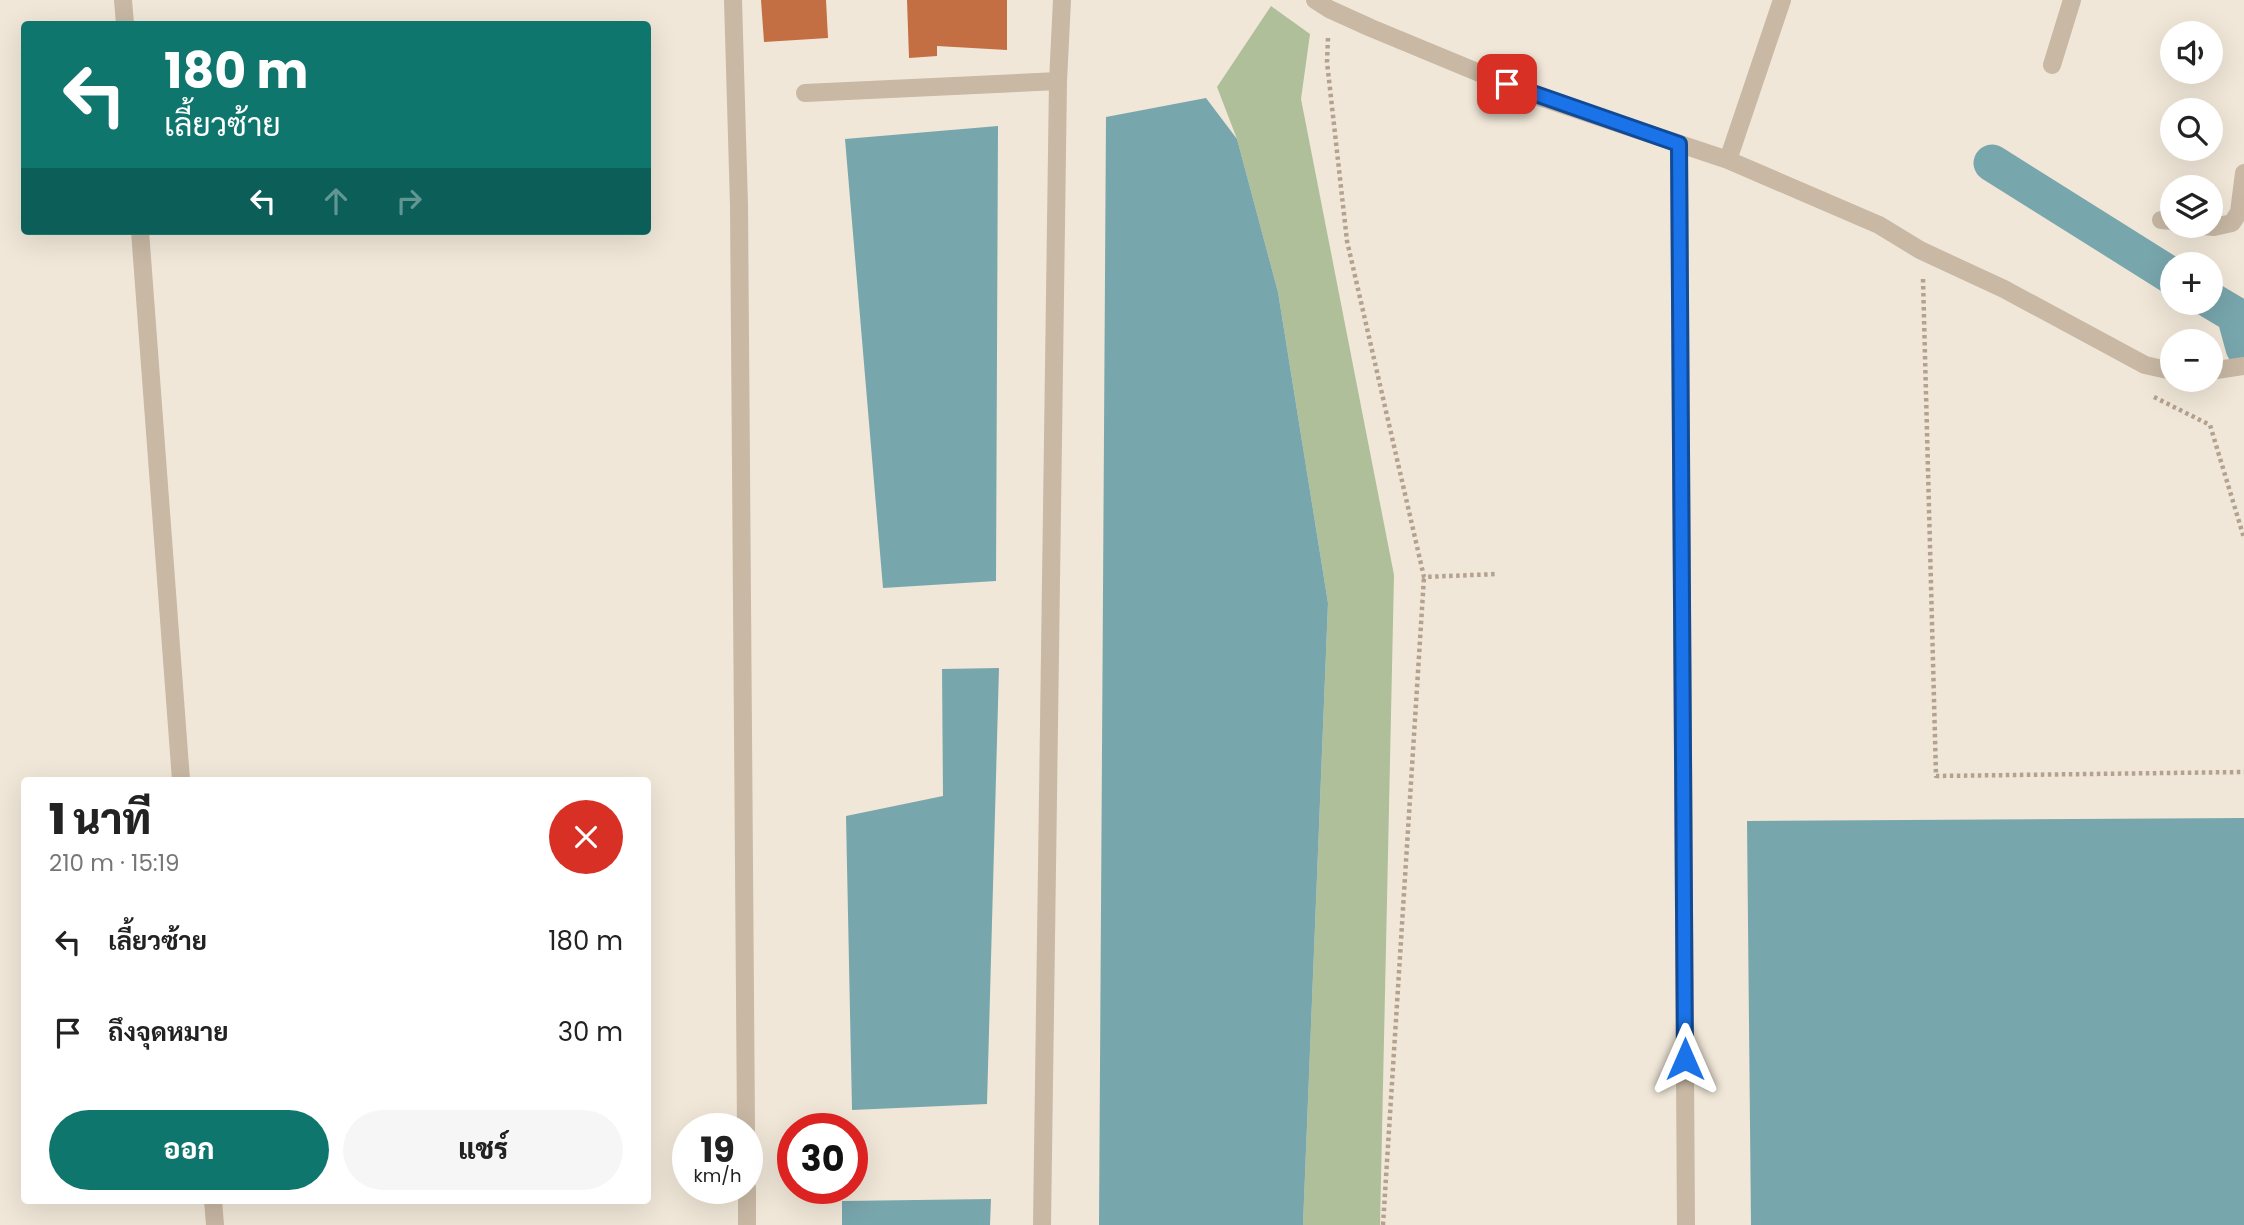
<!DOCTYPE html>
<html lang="th">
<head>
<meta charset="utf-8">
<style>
  :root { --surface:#fff; --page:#f6f6f6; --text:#222; --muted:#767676; --accent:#0f766e }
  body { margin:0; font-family:Poppins,Sarabun,sans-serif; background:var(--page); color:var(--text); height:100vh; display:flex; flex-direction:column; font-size:26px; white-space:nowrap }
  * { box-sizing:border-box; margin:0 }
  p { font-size:23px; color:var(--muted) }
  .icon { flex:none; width:38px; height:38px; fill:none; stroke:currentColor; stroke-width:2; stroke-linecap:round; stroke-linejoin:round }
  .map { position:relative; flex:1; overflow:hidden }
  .sheet { position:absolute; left:21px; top:777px; width:630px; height:427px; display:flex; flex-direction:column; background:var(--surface); border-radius:7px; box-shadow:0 7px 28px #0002 }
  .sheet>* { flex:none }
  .banner { position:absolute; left:21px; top:21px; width:630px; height:214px; border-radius:7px; box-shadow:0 7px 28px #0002; background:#0f766e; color:#fff; overflow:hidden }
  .buttons { position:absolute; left:2160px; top:21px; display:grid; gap:14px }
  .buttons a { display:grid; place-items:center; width:63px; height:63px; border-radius:50%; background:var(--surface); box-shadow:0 7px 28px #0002; font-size:35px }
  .speed { position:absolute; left:672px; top:1113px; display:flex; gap:14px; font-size:35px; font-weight:700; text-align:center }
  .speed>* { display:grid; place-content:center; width:91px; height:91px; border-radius:50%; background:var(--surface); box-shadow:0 7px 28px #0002; line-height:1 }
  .speed small { font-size:18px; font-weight:400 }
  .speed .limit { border:10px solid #d22; background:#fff; color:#111 }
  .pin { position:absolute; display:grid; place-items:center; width:60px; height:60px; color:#fff; margin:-30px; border-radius:14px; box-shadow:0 4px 10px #0006 }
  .me { position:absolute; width:77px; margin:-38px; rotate:0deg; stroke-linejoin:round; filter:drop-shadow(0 0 5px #0008) }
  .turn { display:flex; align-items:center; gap:24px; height:147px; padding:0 28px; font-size:32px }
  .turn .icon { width:91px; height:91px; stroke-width:2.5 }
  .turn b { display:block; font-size:49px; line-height:60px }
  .lanes { display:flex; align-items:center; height:66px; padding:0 28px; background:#0003; justify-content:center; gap:35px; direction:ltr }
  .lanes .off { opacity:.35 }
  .round { display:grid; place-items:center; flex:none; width:74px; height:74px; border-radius:37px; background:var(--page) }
  .head { display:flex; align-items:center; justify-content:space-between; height:119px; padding:0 28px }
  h1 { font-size:42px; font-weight:800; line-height:52px }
  .primary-button { display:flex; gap:14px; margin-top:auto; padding:14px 28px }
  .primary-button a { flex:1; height:80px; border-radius:42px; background:var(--accent); color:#fff; font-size:28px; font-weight:800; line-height:80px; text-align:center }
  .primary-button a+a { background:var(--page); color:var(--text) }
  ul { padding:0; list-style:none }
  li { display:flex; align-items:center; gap:21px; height:91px; padding:0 28px }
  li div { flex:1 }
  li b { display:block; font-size:26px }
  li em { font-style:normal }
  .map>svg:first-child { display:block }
  .green { fill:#aebf99 }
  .water { fill:#78a6ad }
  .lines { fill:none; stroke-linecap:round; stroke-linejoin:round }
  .canal { stroke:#78a6ad; stroke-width:37 }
  .building { fill:#c46e43 }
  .path { stroke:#b4a28f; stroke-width:4.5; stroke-dasharray:3.5 3.5; stroke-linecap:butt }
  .lane { stroke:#c8b8a4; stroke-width:18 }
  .street { stroke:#c8b8a4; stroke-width:18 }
  .route-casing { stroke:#114b97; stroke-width:18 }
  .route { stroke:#1a73e8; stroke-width:12 }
</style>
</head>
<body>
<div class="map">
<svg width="2244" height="1225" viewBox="0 0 2244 1225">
  <rect width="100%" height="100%" fill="#f0e7d8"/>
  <path class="green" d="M1271,6L1310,34L1301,99L1394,575L1380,1225H1303L1328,603L1278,292L1237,139L1217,87Z"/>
  <path class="water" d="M1206,98L1237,139L1278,292L1328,603L1303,1225H1099L1106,117Z
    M998,126L996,581L883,588L845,139Z
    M999,668L987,1104L852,1110L846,816L943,796L942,669Z
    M2244,818V1225H1751L1747,821Z
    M991,1199L990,1225H842V1201Z"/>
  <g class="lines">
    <path class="canal" d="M1992,163L2172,276
      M2210,300L2235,315L2244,348"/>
  </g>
  <path class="building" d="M761,0H826L828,38L764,42Z
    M907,0H1007V50L937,46V56L909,58Z"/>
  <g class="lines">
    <path class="path" d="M1328,38L1327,62L1347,241L1424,577L1497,574
      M1923,279L1936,776L2244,772
      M2154,397L2210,425L2244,538
      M1383,1225L1424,577"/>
    <path class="lane" d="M2161,220L2172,221
      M2202,226L2214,227L2232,223L2239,212L2244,173"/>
    <path class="street" d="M123,0L125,24
      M733,0L739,205L746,1129
      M1315,0L1329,9L1371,28L1530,94L1728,160L1879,225L1920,250L2004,289L2145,365L2172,371
      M2052,65L2072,0
      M805,93L1058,81
      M1679,144L1686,1225
      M1728,160L1782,0
      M140,231L181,780
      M2210,371L2244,366
      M747,1188V1225
      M213,1200L215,1225
      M1042,1225L1058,81L1062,0"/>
  </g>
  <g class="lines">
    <g class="route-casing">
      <path id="route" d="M1507,84L1679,144L1685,1059"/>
    </g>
    <use href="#route" class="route"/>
  </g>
</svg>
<div class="buttons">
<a><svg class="icon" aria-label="sound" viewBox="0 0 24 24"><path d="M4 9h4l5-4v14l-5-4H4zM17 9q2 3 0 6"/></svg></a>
<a><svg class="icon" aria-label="search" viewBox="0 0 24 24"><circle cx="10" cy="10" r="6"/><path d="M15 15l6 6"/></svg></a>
<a><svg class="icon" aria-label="layers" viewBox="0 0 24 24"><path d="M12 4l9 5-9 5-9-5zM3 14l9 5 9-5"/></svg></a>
<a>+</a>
<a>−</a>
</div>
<div class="speed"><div>19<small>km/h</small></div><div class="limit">30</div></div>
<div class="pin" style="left:1507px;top:84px;background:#d93025"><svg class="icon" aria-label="arrive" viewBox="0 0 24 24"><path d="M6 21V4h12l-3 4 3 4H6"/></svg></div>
<svg class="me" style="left:1685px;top:1059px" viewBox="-20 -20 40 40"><path d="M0-17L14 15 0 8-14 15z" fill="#1a73e8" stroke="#fff" stroke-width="4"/></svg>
<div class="banner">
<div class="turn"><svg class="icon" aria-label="left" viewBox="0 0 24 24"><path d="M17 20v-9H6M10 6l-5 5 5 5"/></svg><div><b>180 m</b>เลี้ยวซ้าย</div></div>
<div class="lanes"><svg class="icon" aria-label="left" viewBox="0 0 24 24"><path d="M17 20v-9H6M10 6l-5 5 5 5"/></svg><svg class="icon off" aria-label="ahead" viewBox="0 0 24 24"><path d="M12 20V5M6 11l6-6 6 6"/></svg><svg class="icon off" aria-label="right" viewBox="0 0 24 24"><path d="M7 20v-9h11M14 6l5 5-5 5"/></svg></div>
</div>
<section class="sheet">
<div class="head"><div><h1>1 นาที</h1><p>210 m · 15:19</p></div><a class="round" style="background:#d93025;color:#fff"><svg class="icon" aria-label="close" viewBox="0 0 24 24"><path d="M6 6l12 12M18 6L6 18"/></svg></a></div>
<ul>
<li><svg class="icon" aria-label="left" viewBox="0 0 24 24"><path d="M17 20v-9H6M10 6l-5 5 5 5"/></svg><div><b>เลี้ยวซ้าย</b></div><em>180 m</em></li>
<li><svg class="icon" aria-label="arrive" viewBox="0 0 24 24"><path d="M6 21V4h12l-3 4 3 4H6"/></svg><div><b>ถึงจุดหมาย</b></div><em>30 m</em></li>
</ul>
<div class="primary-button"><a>ออก</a><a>แชร์</a></div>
</section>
</div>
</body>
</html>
